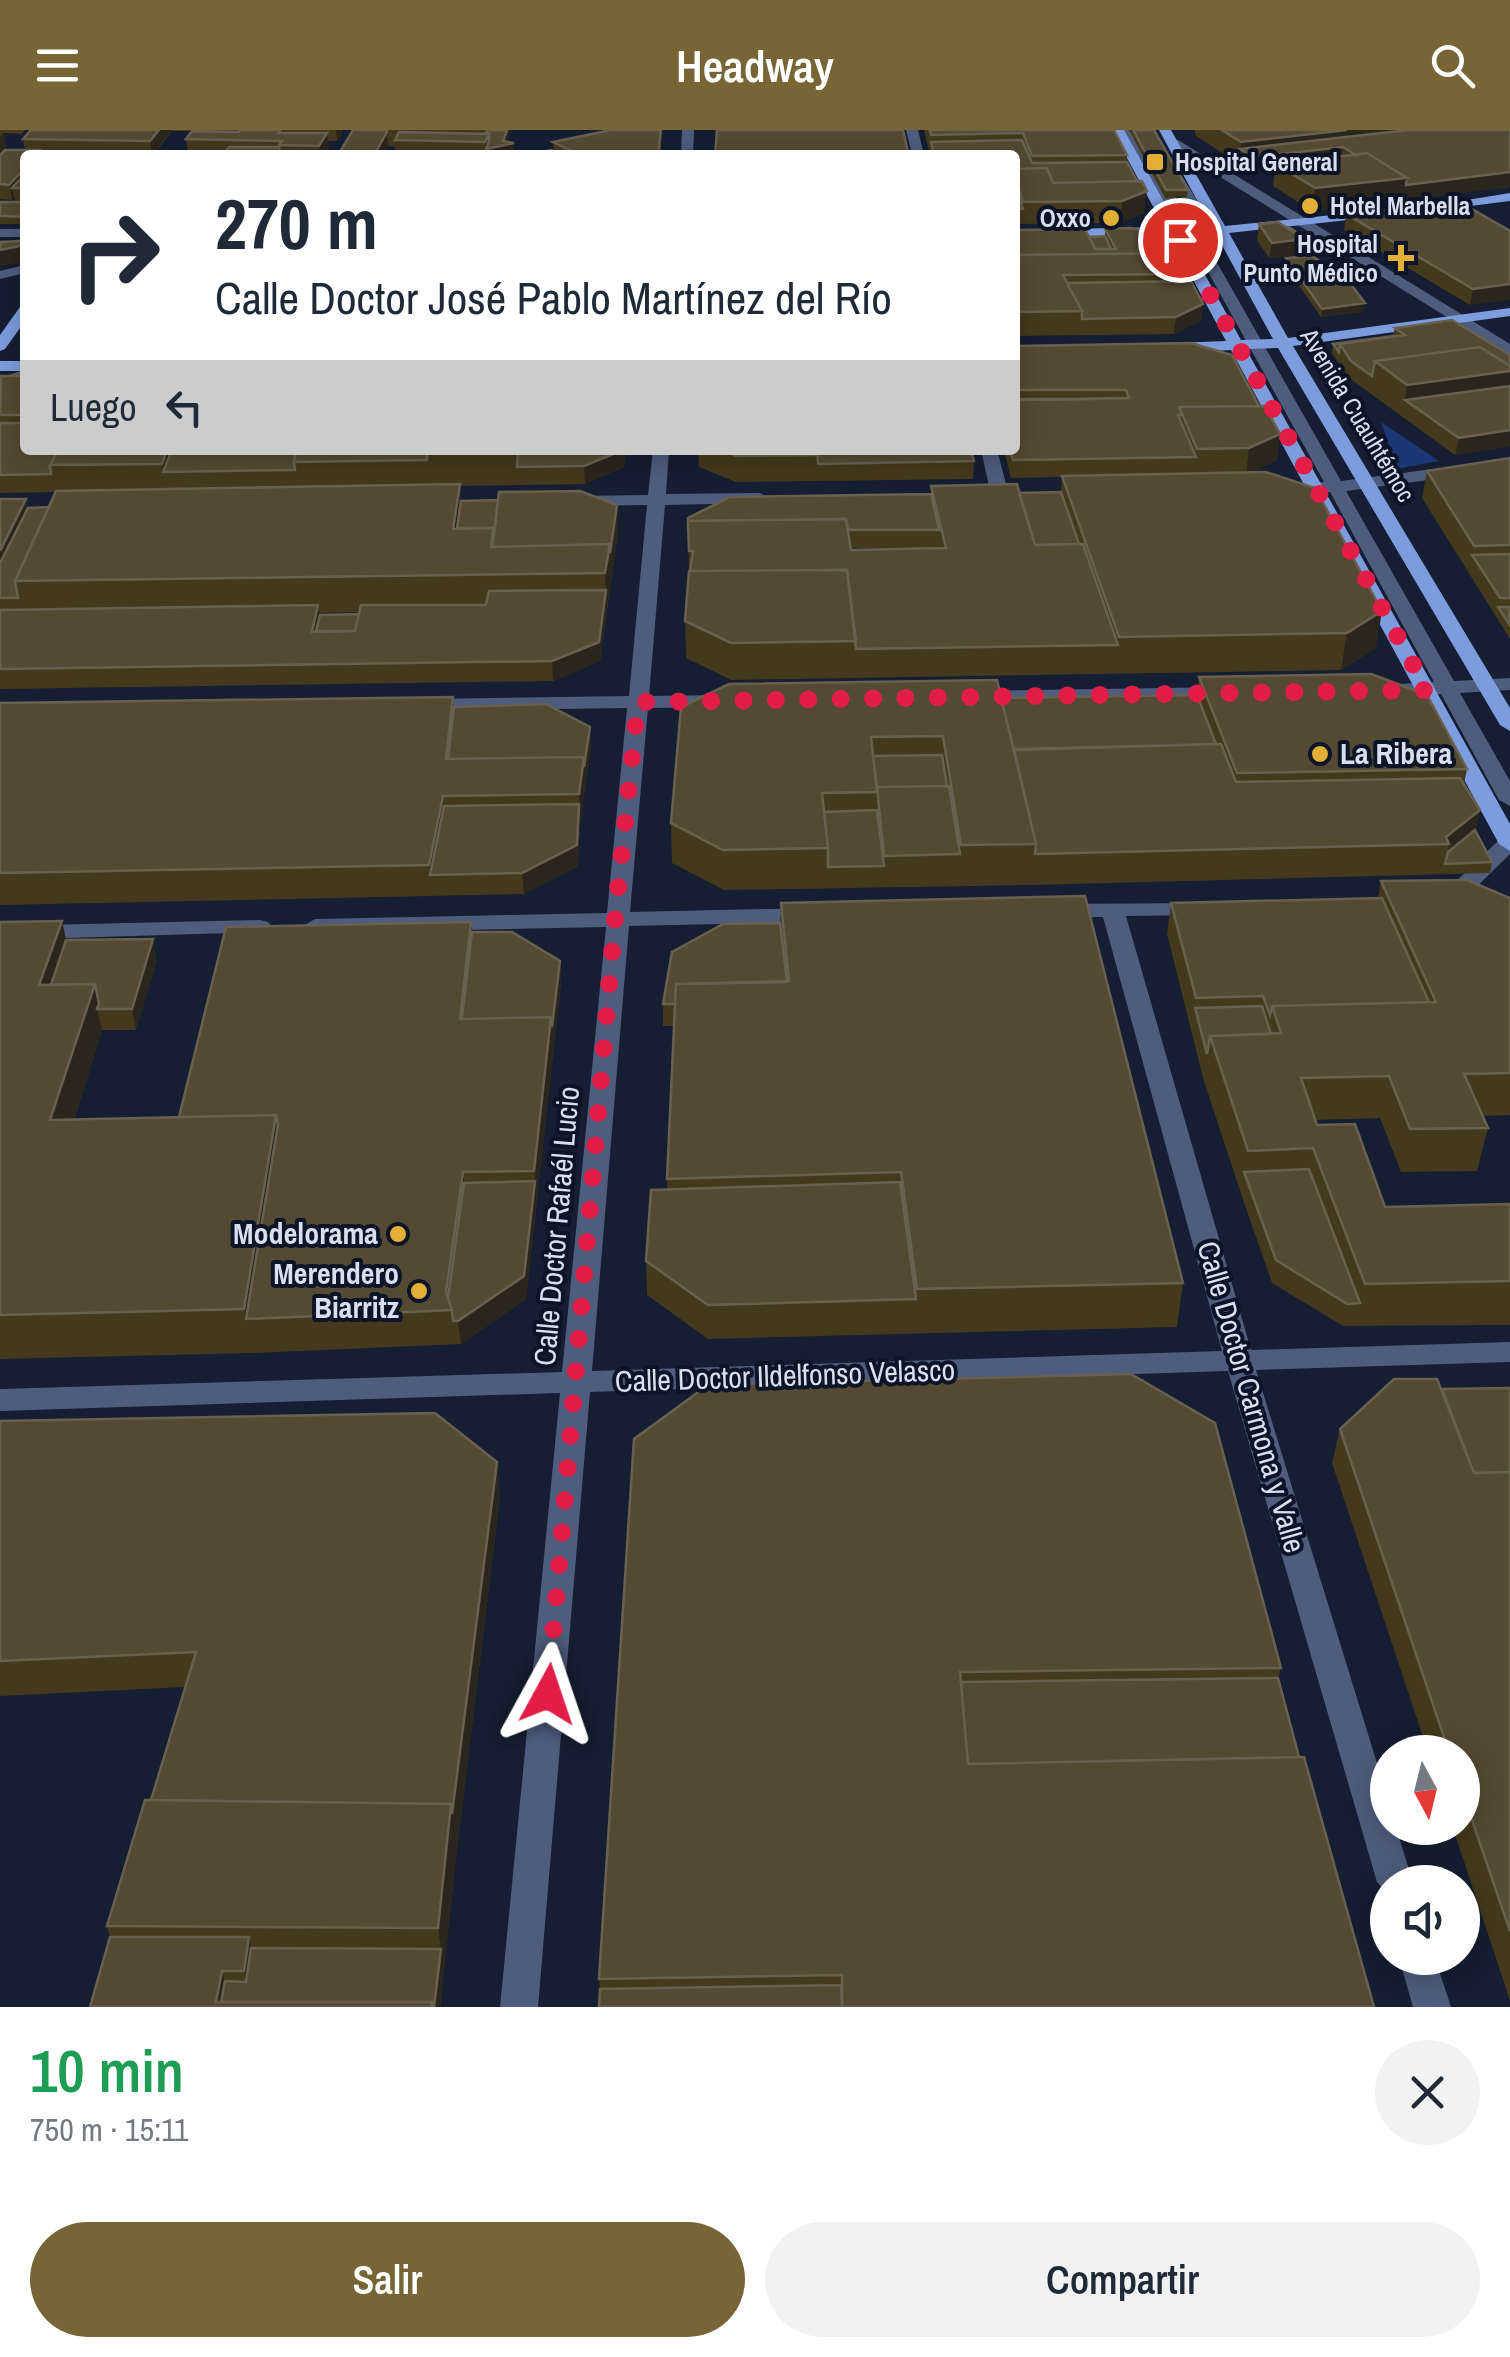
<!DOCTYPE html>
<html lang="es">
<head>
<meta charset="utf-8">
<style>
  :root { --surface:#fff; --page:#f2f2f3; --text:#1f2937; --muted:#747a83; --accent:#776536 }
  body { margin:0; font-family:"Archivo Narrow",sans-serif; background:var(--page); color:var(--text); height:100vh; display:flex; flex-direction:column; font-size:38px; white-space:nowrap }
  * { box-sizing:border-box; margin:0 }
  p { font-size:32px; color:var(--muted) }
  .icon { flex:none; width:55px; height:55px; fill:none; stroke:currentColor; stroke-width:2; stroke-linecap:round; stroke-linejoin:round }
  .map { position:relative; height:1877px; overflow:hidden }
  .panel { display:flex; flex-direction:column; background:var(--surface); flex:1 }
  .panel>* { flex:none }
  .hud { position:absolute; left:20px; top:20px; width:1000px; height:305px; border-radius:10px; box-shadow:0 5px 25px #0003; background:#fff; color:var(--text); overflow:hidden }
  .needle { width:65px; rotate:173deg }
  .tools { position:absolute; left:1370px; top:1605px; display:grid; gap:20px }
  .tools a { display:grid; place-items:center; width:110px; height:110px; border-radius:50%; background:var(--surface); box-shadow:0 5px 25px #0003; font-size:50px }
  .pin { position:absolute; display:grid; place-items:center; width:85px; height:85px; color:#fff; margin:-42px; border:5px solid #fff; border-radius:50%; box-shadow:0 2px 10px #0007 }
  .me { position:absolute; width:110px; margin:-55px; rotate:5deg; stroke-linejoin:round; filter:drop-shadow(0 0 8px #0008) }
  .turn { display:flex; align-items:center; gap:35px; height:210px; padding:0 30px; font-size:45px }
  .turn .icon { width:130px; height:130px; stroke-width:2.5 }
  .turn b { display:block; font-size:70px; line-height:85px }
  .then { display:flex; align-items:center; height:95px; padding:0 30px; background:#0003; gap:20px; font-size:38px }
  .round { display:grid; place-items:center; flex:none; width:105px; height:105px; border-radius:52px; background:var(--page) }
  .headline { display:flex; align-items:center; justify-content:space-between; height:170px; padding:0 30px }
  h1 { font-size:60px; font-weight:600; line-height:75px; color:#1e9e55 }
  .cta { display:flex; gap:20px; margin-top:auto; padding:20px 30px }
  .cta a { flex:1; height:115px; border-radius:60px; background:var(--accent); color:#fff; font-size:40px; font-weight:600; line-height:115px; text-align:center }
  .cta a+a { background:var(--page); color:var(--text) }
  header { display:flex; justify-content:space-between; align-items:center; height:130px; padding:0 30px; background:var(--accent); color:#fff; font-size:45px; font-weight:600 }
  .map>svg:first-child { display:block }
  .green { fill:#1c3775 }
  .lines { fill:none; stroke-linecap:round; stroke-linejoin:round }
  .minor { fill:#4e5d7d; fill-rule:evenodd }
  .major { fill:#7c9cde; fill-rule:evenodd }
  .wall { fill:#44381d; fill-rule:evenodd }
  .shaded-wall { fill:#2b261c }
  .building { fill:#544a33; stroke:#696150; stroke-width:2.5 }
  .route { stroke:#e11d48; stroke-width:18; stroke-dasharray:0 32.4 }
  .poi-dot { fill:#e3ae35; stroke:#0c1528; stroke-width:4 }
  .labels { text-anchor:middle; stroke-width:8; stroke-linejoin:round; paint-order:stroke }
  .far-poi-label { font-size:25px; font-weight:bold; fill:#d8dfed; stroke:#0c1528; text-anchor:start }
  .far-street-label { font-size:25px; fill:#d8dfed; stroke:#0c1528 }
  .poi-label { font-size:30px; font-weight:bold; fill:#d8dfed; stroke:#0c1528; text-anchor:end }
  .street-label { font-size:30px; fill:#d8dfed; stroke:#0c1528 }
</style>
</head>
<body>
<header><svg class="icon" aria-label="menu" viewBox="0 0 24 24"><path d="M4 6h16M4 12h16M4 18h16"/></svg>Headway<svg class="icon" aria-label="search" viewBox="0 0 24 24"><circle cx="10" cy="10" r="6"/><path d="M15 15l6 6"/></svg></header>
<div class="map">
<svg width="1510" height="1877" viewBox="0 0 1510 1877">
  <rect width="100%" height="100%" fill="#151e32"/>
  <path class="green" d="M1381,292L1439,331L1397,339Z"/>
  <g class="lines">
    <path class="minor" d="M682,0H694L693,25H681Z
      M906,0H918L924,25H912Z
      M1123,0H1135L1192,93L1195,89L1165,38L1171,34L1177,38L1209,90L1199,101L1341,351L1510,329V339L1346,361L1454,551L1510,548V560L1460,563L1510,651V676L1499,670L1441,564L1380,567L1370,561L1380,555L1434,552L1330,362L1290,364L1281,359L1290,354L1324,352L1186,102L1174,91Z
      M1170,10H1178L1510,214V226L1170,16Z
      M0,99H25V107H0Z
      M25,135V143L0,149V141Z
      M653,320H669L666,364L760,363L769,368L760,373L665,375L649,566L725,565L735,571L725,577L648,578L630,782L815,778L826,785L815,792L629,796L592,1241L1222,1221L1103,787L1055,788L1044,781L1055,774L1208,773L1211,778L1208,783L1200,785L1126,786L1251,1220L1510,1212V1232L1256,1240L1388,1669V1698H1396L1413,1752H1388V1765L1377,1752L1228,1241L590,1262L538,1877H500L560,1263L0,1281V1259L562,1242L606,797L315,803L303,796L315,789L607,783L627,578L420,581L410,575L420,569L629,566L647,375L575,376L566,371L575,366L648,365Z
      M981,320H997L1009,365L1006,369L991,365Z
      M1230,557L1237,559V567L970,573L960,567L970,561Z
      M1510,707V724L1457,776H1441L1438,771L1441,766L1501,708Z
      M260,790L268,792L272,797L268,802L0,810V796Z
      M1399,1828H1435L1451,1877H1413Z"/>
    <path class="major" d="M1112,0H1124L1178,97L1211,96L1159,0H1171L1225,96L1381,80L1383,83L1376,87L1229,103L1288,208L1510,178V186L1293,216L1510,578V601L1500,595L1278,218L1246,219L1510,694V721L1499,714L1231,220L1175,223L1167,218L1175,213L1226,211L1169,105L1015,108V100L1164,97ZM1216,104L1273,209L1241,210L1183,105Z
      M1510,63V71L1431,81L1424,77Z
      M25,176V191L5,219L0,221V205L20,177Z
      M0,231H25V241H0Z"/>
  </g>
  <path class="wall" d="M0,0H25L22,4L4,3L6,18L0,25Z
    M31,0H342V4L337,11H328L329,25H188L186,9L192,1H172L153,25L42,24L25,58V94H0V72H15L14,67L12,70L0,69V25L25,20L23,9Z
    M353,0H511L506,12L514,21L492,25H396L395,17L388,16Z
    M661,0V25H526L554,21L553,12Z
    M924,0H1114L1127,25V32L1144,83L1119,93L1015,94V25H930Z
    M1129,0H1154L1188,60L1187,67L1165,68Z
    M1194,0H1510V57L1312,81L1273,56L1275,39L1252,42L1196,6Z
    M908,22V25H715Z
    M1346,84L1510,101L1470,175L1344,100Z
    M1259,94L1315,114L1314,121H1302L1301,124L1269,128L1257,110Z
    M1105,99L1176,123L1191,144V151L1201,191L1174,204L1015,206V100L1089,107L1105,106Z
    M1286,128L1365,173L1363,182L1321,187L1285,136Z
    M1395,198L1510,225L1455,325L1349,248L1332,223L1333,214L1393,206Z
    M1015,216L1259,276L1280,304L1277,330L1250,343L1376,518L1341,540L731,550L686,528L685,491L689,442L688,388L931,364V356L1019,363L1061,362L1062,347L1011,348L1004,320H1015ZM851,418H938L851,420Z
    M25,241V320H626L624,337L585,354L460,356L461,371L617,375L618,402L600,531L553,551L0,559V369L28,378L49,377L56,362L0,363V247ZM359,482V484L320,485L319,483Z
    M698,320H971L974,331L973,349L736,352L699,337Z
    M1510,328V509L1422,368L1427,341Z
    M1199,547L1467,639L1464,654L1480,680L1475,700L1492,732L1490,743L1033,755L724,760L672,733L671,693L681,577L1197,565Z
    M453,567L454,577L591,617L580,694L578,736L524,764L0,775V573Z
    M1381,751L1510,768V985L1482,986L1488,998L1477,1041L1401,1042L1380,988L1316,990L1317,995L1385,1077L1510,1074V1195L1343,1196L1272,1153L1241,1064L1203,948L1167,804L1171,773L1378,768Z
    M781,773L1183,1153L1177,1197L708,1209L647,1165L646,1131L667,1059L674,896H663V874L780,793Z
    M62,791L66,810L157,830L136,900H102L74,990L179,987L471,792L472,802L560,831L561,852L526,1169L461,1214L252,1223L0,1229V792Z
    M1510,1258V1871L1453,1698H1462V1622H1428L1332,1333L1340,1299L1442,1259Z
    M0,1291L497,1332L500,1367L457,1719L440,1877H90L110,1807L107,1796L151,1670L185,1557L0,1566Z
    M634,1309L1281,1538L1278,1548L1299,1627L1374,1877L600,1859L599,1849Z"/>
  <path class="shaded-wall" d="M159,0H172L152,25L150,11Z
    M336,0H342V4L337,11Z
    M485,0H491L503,11L507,0H511L504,15L514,13V21L486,25Z
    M1347,0H1494L1343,17L1341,32L1276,34L1275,39L1252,42L1254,27L1240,19L1239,33L1241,12Z
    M387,2L388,16L384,25H374Z
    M4,3L6,18L0,25V7Z
    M327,3L329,25H320L319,16Z
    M25,38V56L12,58L14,67L12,70L9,55Z
    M1510,42V57L1312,81L1315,58L1407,48Z
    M1147,61L1144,83L1119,93L1122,71Z
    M1304,109L1301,124L1269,128L1272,113Z
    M25,115V132L0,136V120Z
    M1510,154V170L1470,175L1473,159Z
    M1365,173L1363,182L1321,187L1322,179Z
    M1203,174L1201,191L1174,204L1176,187Z
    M1510,241V268L1405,270L1407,255Z
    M1510,300V317L1455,325L1459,308Z
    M1280,304L1277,330L1246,345L1249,318Z
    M167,320H182L163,342L162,334Z
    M623,320H626L624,337L585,354L584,336Z
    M460,354L463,389L459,415L453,399Z
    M26,369L31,396L0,455V421Z
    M617,375L618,402L607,479L605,443Z
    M606,460L607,479L600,531L553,551L552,531Z
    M318,475L321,494L313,511L312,502Z
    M1382,481L1376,518L1341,540L1347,503Z
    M590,597L591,617L580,694L579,664Z
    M443,666L446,697L430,745L429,735Z
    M579,674L580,694L578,736L524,764L522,743Z
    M1480,680L1473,710L1446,732L1449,714L1446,707Z
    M62,791L71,832L44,875L39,855Z
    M471,792L474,824L466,899L460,889Z
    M153,809L157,830L136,900L132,879Z
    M560,831L561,852L526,1169L461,1214L458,1191L535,1051L534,1041L551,887Z
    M95,854L100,879H97L102,900L60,1033L50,990Z
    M276,985L283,1027L246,1189L244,1179Z
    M463,1042L467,1075L452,1180L446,1162Z
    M497,1332L500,1367L457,1719L440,1877H434L441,1819L438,1798L451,1674Z
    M249,1807L257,1841L252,1874L244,1841Z
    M222,1841L231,1874L216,1872Z"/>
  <path class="building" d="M31,0H159L150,11L23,9Z
    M240,0H280L278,3H327L319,16L279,15L282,11L186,9L192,1L239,2Z
    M353,0H387V2L374,25H338Z
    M487,0H507L503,11L514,13L486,19L489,11V4L486,3Z
    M611,0H661L658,25H572L577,24L553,12Z
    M717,0H903L908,22L715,25Z
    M930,0H1114L1127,25L1032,26L1023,3L931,5Z
    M1133,0H1154L1188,60H1166Z
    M1222,0H1347L1241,12Z
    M1408,0H1510V42L1406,55L1407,48L1367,23L1356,25L1343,17L1254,27L1240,19Z
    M399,2L489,4L485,12L395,10Z
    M1022,10L1032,33L1127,32L1137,51L1053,53L1047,38L1015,39V25H934L931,12Z
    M229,17H279L280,22L278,25H222Z
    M5,20H41L37,25H25V38L9,55L0,54V25Z
    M551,20L564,25H526Z
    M1367,23L1407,48L1315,58L1276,34Z
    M1047,38L1053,53L1142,51L1147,61L1122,71L1023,72L1015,45V39Z
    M21,48H25V58H12Z
    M1015,54L1023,79H1015Z
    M1458,71L1510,101V154L1473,159L1346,84Z
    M0,72H25V87L0,86Z
    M1278,92L1304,109L1272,113L1259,94Z
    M1131,98L1168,108L1176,123L1015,125V100L1085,99L1095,119H1116L1105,99Z
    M1288,98H1290L1315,114L1303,113L1304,109Z
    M1105,106L1111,119H1095L1089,107Z
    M21,111L25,115L0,120V112Z
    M1181,123L1191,144L1063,145L1082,181L1015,182V125Z
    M1312,126L1346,148L1365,173L1322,179L1286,128Z
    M1191,151L1203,174L1176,187L1082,189V181L1067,153Z
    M1452,190L1510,225V236L1480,217L1375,231L1372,246L1351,231L1340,214L1405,205L1395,198Z
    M1394,206L1340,214L1339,222L1333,214Z
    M1191,213L1232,225L1259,276L1179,277L1182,285H1178L1196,327L1013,330L1010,320H1015V270L1129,268L1126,260H1015V216Z
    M1480,217L1510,236V241L1407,255L1375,231Z
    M25,241V246H10Z
    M1,246H25V285H0Z
    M1510,256V300L1459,308L1405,270Z
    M1015,269H1097L1015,270Z
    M1265,276L1280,304L1249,318L1197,319L1179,277Z
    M0,293H25V320H58L50,335L51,344L0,345Z
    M58,320H167L162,334L50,335Z
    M172,320H296L294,332L295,340L163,342Z
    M296,320H427V330L294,332Z
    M427,320H516L427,322Z
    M518,320H623L584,336L517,337Z
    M722,320H817L818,325L736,326Z
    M817,320H971L974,331L818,334Z
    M1510,328V415L1474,416L1427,341Z
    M1266,342L1315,358L1382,481L1347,503L1119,507L1062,346Z
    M460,354L453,399L493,398L491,417L610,414L605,443L15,451L56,361Z
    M1017,354L1035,415L1083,414L1118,515L856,519L847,440L690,441L693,421H689L688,391L846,389L851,420L946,418L931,356Z
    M580,361L617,375L610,423V414L492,417L499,362Z
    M1061,362L1079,414L1035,415L1019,363Z
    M931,364L939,400H848L846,389L688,391V400V388L730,367Z
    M0,369H26L0,421Z
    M498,370L494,406L493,398H457L461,371Z
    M49,377L15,451L18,468H0V433L28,378Z
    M1510,424V468H1500L1472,425Z
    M847,440L856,511L731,513L685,491L689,441Z
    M606,460L599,512L552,531L0,539V480L318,475L312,502L355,501L361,475H486L489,461Z
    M1498,477H1510L1509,494Z
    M359,484L355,501H316L320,485Z
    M1371,544L1427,565L1467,639L1237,643L1199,547Z
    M997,550L1036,714L961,715L943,606L871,607L877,662L822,663L828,718L723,720L671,693L681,577L729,554Z
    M1197,565L1216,614L1014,620L1001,568Z
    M453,567L446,629L584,627L579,664L443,666L429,735L0,743V573Z
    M546,574L590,597L584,637V627L448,629L454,577Z
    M1221,614L1236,652L1460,648L1480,680L1446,707L1449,714L1035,724L1036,714L1014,619Z
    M942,625L947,656L877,657L873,626Z
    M949,656L960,724L884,726L877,657Z
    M579,674L577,715L522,743L430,745L444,676Z
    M877,680L884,736L828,737V718L824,682Z
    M1475,700L1492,732L1445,734L1448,722Z
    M1467,750L1510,768V943L1464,944L1488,998L1410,999L1389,946L1301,948L1317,995L1355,994L1385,1077L1510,1074V1151L1365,1154L1313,1018L1248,1021L1210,906L1281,903L1272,876L1436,872L1381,751Z
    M1085,766L1183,1153L917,1159L901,1042L667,1049L676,854L789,851L781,773Z
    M1382,768L1429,872L1272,876L1270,885L1263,866L1196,868L1171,773Z
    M62,791L39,855L95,854L50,990L276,985L244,1179L0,1185V792Z
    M471,792L460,889L551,887L534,1041L463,1042L446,1162L452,1180L246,1189L278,995L276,985L179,987L226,797Z
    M780,793L787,852L676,854L675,874H663L672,822L723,794Z
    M472,802H512L560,831L552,897L551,887L462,889Z
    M153,809L132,879H97L99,874L95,854L51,855L66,810Z
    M1262,876L1271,904L1210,906L1207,924L1195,878Z
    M1309,1039L1360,1173L1347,1174L1276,1130L1244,1042Z
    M535,1051L524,1146L458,1191H453L452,1180L448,1168L464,1053Z
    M900,1052L916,1169L708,1175L646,1131L651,1060Z
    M1131,1244L1215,1293L1281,1538L960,1542L968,1634L1304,1627L1374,1877H842V1845L599,1849L634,1309L708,1255Z
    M1394,1249H1437L1474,1343L1510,1342V1801L1462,1661V1622H1449L1340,1299Z
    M1510,1258V1342L1474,1343L1442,1259Z
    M435,1283L497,1332L452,1684L451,1674L151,1670L196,1522L0,1531V1291Z
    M1278,1548L1299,1627L968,1634L961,1552Z
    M145,1670L451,1674L438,1798L107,1796Z
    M110,1807H249L244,1841H222L216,1872H432L431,1877H90Z
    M251,1818L441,1819L434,1877H432V1872H221L225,1851L246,1852Z
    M841,1855L842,1877H599L600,1859Z"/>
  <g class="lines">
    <path class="route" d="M548,1564L615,788L638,572L1427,560L1180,110"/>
  </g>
  <g class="poi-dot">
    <rect x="1145" y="22" width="20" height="20" rx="5"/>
    <circle cx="1310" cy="76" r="10"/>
    <circle cx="1111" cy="88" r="10"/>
    <path d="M1396 113h10v10h10v10h-10v10h-10v-10h-10v-10h10z"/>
    <circle cx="1320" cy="624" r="10"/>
    <circle cx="398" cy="1104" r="10"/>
    <circle cx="419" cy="1161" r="10"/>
  </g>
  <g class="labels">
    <g class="far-poi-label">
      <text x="1175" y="41">Hospital General</text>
      <text x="1330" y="85">Hotel Marbella</text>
      <text x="1091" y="97" text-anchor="end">Oxxo</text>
      <text x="1378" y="123" text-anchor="end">Hospital<tspan x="1378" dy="29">Punto Médico</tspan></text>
    </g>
    <g class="far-street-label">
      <text transform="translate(1358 285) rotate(59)" y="9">Avenida Cuauhtémoc</text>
    </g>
    <g class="poi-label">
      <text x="1340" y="634" text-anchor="start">La Ribera</text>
      <text x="378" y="1114">Modelorama</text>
      <text x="399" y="1154">Merendero<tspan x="399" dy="34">Biarritz</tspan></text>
    </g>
    <g class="street-label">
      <text transform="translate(557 1096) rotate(-85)" y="10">Calle Doctor Rafaél Lucio</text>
      <text transform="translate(785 1246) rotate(-2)" y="10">Calle Doctor Ildelfonso Velasco</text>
      <text transform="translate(1251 1267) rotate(74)" y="10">Calle Doctor Carmona y Valle</text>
    </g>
  </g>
</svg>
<div class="tools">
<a><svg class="needle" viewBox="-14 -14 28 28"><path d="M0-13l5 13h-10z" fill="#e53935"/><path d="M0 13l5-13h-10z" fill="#747a83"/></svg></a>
<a><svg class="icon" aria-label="sound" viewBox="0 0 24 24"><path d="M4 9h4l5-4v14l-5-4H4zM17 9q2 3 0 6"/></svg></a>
</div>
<div class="pin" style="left:1180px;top:110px;background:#d93025"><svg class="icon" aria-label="arrive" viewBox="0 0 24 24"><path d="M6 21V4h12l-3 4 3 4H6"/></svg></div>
<svg class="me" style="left:548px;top:1564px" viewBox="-20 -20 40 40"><path d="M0-17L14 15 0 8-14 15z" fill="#e11d48" stroke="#fff" stroke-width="4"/></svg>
<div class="hud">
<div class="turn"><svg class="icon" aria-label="right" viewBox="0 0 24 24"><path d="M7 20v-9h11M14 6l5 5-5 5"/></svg><div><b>270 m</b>Calle Doctor José Pablo Martínez del Río</div></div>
<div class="then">Luego<svg class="icon" aria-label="left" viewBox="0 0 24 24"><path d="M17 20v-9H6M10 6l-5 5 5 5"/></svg></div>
</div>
</div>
<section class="panel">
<div class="headline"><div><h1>10 min</h1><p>750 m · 15:11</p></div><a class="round"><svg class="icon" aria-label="close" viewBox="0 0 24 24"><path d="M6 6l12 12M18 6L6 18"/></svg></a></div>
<div class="cta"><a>Salir</a><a>Compartir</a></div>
</section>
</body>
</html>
